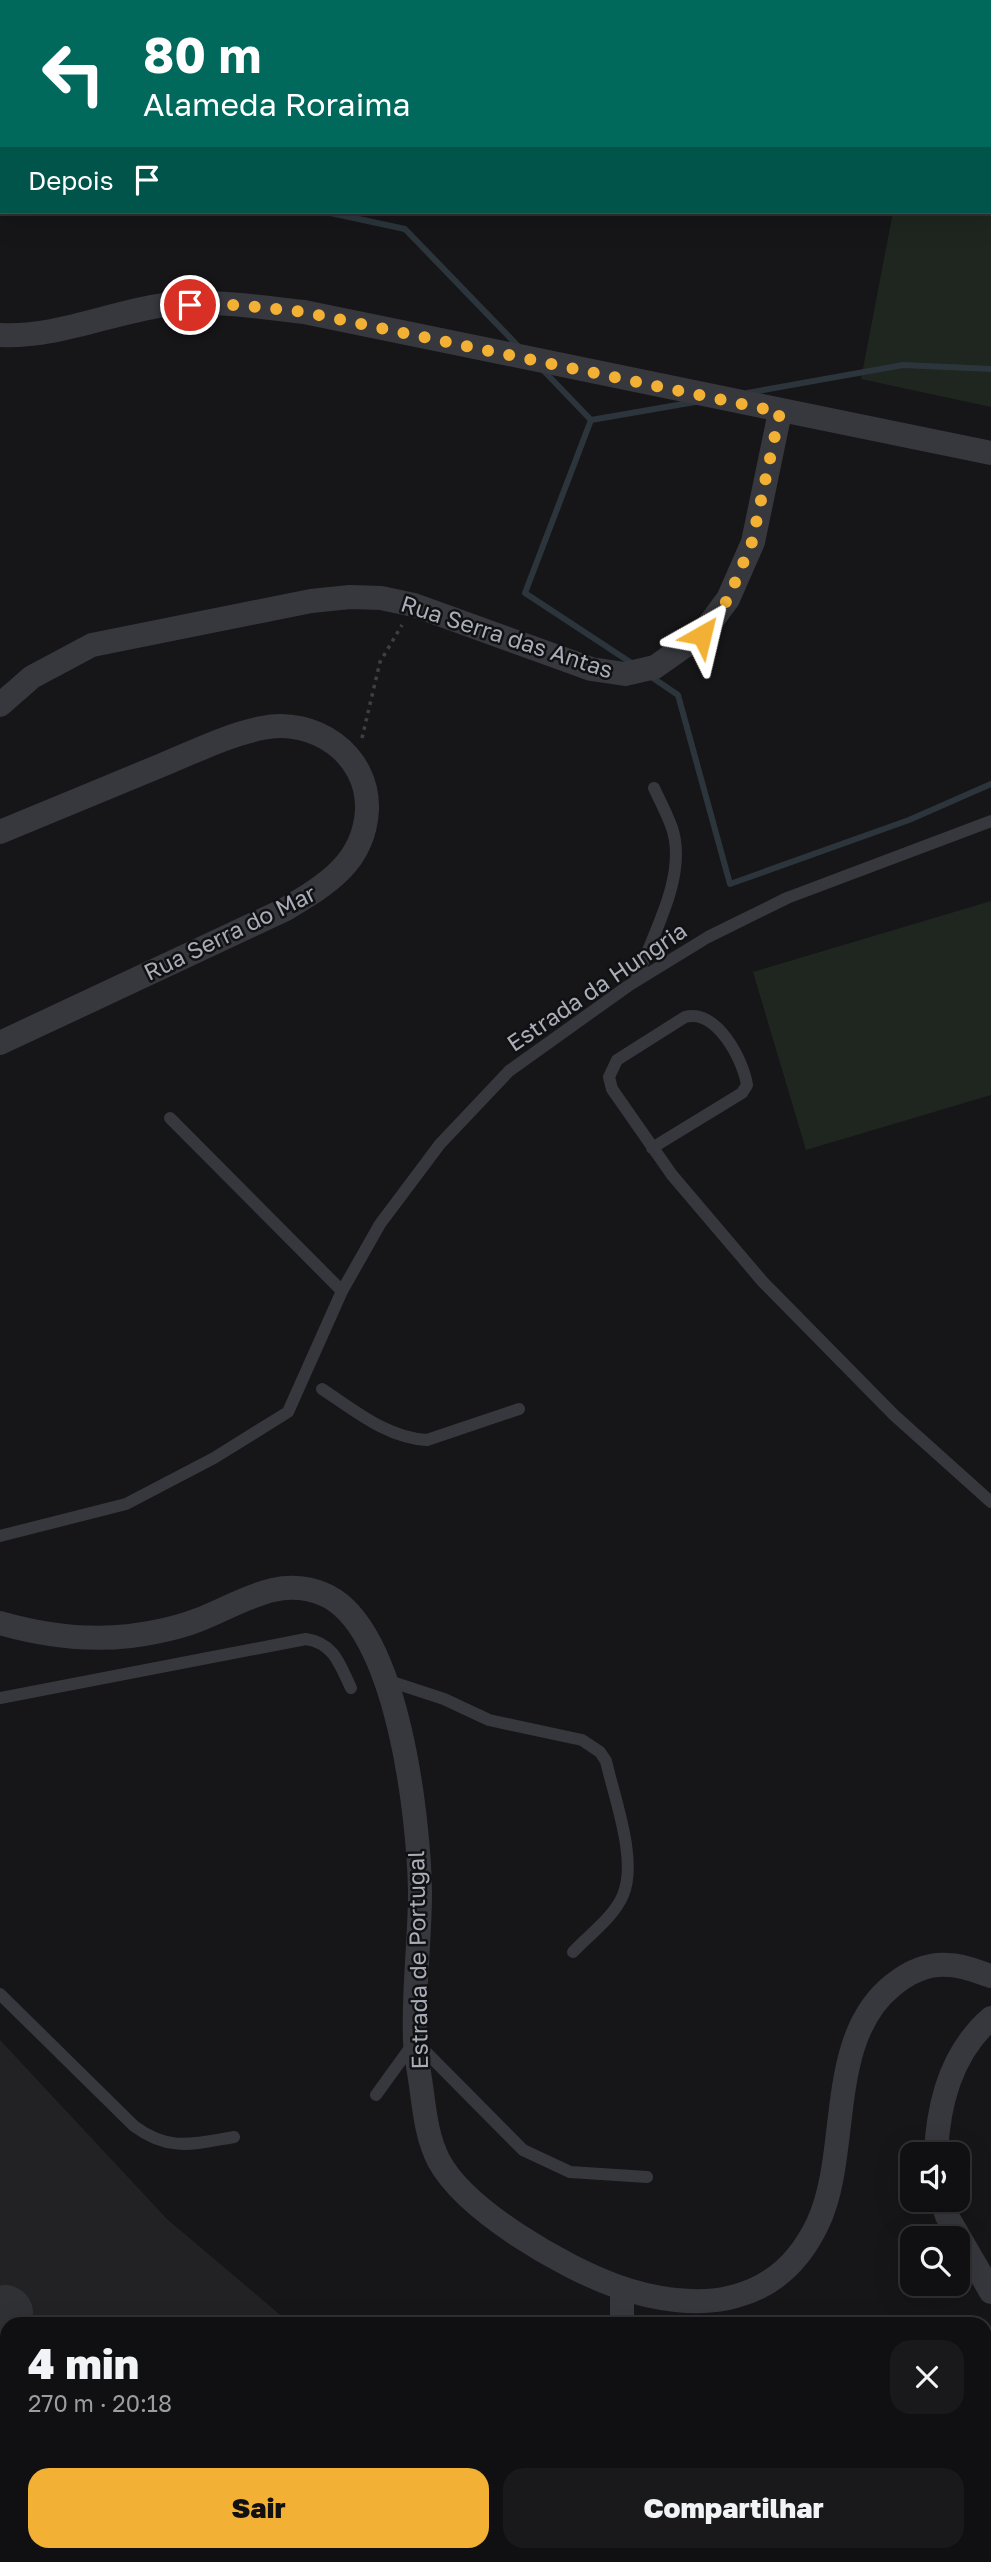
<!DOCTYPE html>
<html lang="pt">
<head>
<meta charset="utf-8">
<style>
  :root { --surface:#101012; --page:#19191b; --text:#f1f3f6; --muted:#9c9d9f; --line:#303032; --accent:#f2b134 }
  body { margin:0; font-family:"Golos Text",sans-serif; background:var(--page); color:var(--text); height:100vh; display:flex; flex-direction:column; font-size:26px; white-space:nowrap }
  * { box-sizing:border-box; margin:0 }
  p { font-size:23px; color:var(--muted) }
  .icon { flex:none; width:38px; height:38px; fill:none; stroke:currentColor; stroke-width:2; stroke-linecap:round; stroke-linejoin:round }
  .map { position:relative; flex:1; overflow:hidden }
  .drawer { position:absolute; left:0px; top:2317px; width:992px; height:245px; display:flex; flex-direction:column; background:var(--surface); border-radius:21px 21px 0 0; box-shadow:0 7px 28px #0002,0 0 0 2px var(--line) }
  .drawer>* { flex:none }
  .guide { position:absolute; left:0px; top:0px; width:992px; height:214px; box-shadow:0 7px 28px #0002,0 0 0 2px var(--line); background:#00695c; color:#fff; overflow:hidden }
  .controls { position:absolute; left:900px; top:2142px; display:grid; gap:14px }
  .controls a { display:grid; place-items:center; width:70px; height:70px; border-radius:14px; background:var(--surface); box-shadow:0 7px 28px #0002,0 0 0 2px var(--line); font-size:35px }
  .pin { position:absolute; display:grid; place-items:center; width:60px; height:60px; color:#fff; margin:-30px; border:4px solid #fff; border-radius:50%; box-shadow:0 2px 7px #0007 }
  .me { position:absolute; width:77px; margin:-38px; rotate:37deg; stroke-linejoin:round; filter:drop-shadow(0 0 5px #0008) }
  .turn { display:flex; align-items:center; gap:24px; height:147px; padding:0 28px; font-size:32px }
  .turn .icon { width:91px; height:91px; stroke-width:2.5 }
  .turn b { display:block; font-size:49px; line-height:60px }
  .then { display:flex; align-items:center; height:66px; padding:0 28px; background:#0003; gap:14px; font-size:26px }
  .round { display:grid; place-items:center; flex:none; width:74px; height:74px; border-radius:21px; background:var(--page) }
  .overview { display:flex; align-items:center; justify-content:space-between; height:119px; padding:0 28px }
  h1 { font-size:42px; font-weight:800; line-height:52px }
  .cta { display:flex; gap:14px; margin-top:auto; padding:14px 28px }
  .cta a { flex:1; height:80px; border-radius:21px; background:var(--accent); color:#111; font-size:28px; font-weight:800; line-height:80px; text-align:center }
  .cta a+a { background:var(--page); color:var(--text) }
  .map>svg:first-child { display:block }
  .built { fill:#222225 }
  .green { fill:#1e261f }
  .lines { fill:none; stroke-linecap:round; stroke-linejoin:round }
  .stream { stroke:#2c353c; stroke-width:6 }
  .taxiway { stroke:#303135; stroke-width:56 }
  .path { stroke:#3d3f44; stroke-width:3.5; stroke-dasharray:3.5 5; stroke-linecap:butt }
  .lane { stroke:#37383d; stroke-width:12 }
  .street { stroke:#37383d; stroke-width:24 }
  .route { stroke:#f2b134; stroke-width:12; stroke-dasharray:0 21.6 }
  .labels { text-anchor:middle; stroke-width:5; stroke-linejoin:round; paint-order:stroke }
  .street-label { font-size:23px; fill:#a8adb8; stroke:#111113 }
</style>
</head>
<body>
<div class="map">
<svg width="991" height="2562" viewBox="0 0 991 2562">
  <rect width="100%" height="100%" fill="#161618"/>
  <path class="built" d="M0,2040L167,2219L291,2324H7V2555H344L339,2562H0Z"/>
  <path class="green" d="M568,0H991V407L861,379L893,212H990V2Z
    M991,901V1095L806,1150L753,972Z"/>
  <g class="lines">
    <path class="stream" d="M0,141H2
      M326,212L405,229L520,348
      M543,370L591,420L695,402
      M747,393L903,365L991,369
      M591,420L525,593L633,664
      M650,676L678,695L730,884L909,820L991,784"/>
    <path class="taxiway" d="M0,2330L5,2313"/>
    <path class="path" d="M362,738L380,662L402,625"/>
    <path class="lane" d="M636,980C652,935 688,876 672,828C667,814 660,801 654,788
      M170,1118L342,1291
      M652,1148L742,1093L747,1085C743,1059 716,1008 685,1017L617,1060L609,1077L612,1089L672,1175L763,1282L894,1415L991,1502
      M322,1389C354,1410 387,1438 427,1440L519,1409
      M0,1536L126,1504L214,1458L288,1412L342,1291L380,1224L440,1144L509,1071L628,986L708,937L787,898L991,821
      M389,1681L444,1699L489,1720L582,1740L600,1752L606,1761C614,1797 638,1860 623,1895C614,1917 589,1935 573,1952
      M0,1698L306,1639C334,1643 340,1665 351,1688
      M0,1994L134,2126C169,2152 193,2144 234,2137
      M376,2095L415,2041L523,2150L570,2172L647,2177"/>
    <path class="street" d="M106,0L112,2
      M456,2L457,0
      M0,335C56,338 109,313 164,305C209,299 259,307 304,312L991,453
      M0,705L32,677L92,645L311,601L350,597L381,598L414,605L591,669L625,674L655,667L702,634L728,599L753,542L780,412
      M0,832C54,810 108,787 162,765C194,752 227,735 262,728C314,717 369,754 367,810C364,863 326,885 284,910L0,1043
      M0,1623C42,1635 86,1641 130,1636C152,1633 178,1628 198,1620C240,1604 277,1575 323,1594C398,1624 419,1820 420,1892C420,1941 413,1991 415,2041C416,2058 420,2076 422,2093C425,2116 428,2140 439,2161C466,2211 563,2267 616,2286C652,2299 699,2307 736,2296C774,2286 801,2259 818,2223C851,2152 825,2039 893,1985C909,1972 927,1963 949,1965C963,1965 978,1972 991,1976
      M936,2154C938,2104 952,2052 991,2018
      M942,2200L947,2216L991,2292
      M622,2288V2324
      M558,2555L560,2562"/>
  </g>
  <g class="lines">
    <path class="route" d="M190,305H238L304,312L780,412L752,542L728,599L702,635"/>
  </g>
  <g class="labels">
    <g class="street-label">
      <text transform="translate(507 637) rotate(18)" y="8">Rua Serra das Antas</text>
      <text transform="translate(230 933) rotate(-26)" y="8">Rua Serra do Mar</text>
      <text transform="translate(597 987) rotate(-34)" y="8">Estrada da Hungria</text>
      <text transform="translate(418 1960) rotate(-91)" y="8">Estrada de Portugal</text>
    </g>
  </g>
</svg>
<div class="controls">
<a><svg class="icon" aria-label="sound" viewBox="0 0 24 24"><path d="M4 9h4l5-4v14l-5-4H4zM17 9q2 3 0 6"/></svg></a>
<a><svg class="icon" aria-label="search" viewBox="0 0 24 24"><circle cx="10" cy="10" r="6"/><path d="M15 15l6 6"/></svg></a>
</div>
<div class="pin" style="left:190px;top:305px;background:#d93025"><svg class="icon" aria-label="arrive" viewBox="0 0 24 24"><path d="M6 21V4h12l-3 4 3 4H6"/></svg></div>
<svg class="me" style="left:702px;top:635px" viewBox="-20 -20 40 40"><path d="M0-17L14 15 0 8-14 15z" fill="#f2b134" stroke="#fff" stroke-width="4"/></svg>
<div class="guide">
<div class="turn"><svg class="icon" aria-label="left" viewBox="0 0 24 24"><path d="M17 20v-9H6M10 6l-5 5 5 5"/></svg><div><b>80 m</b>Alameda Roraima</div></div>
<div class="then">Depois<svg class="icon" aria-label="arrive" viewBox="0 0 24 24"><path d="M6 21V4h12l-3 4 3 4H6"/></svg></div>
</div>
<section class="drawer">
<div class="overview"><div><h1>4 min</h1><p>270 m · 20:18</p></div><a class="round"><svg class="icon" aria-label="close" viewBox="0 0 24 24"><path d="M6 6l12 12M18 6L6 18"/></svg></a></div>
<div class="cta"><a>Sair</a><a>Compartilhar</a></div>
</section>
</div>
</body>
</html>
